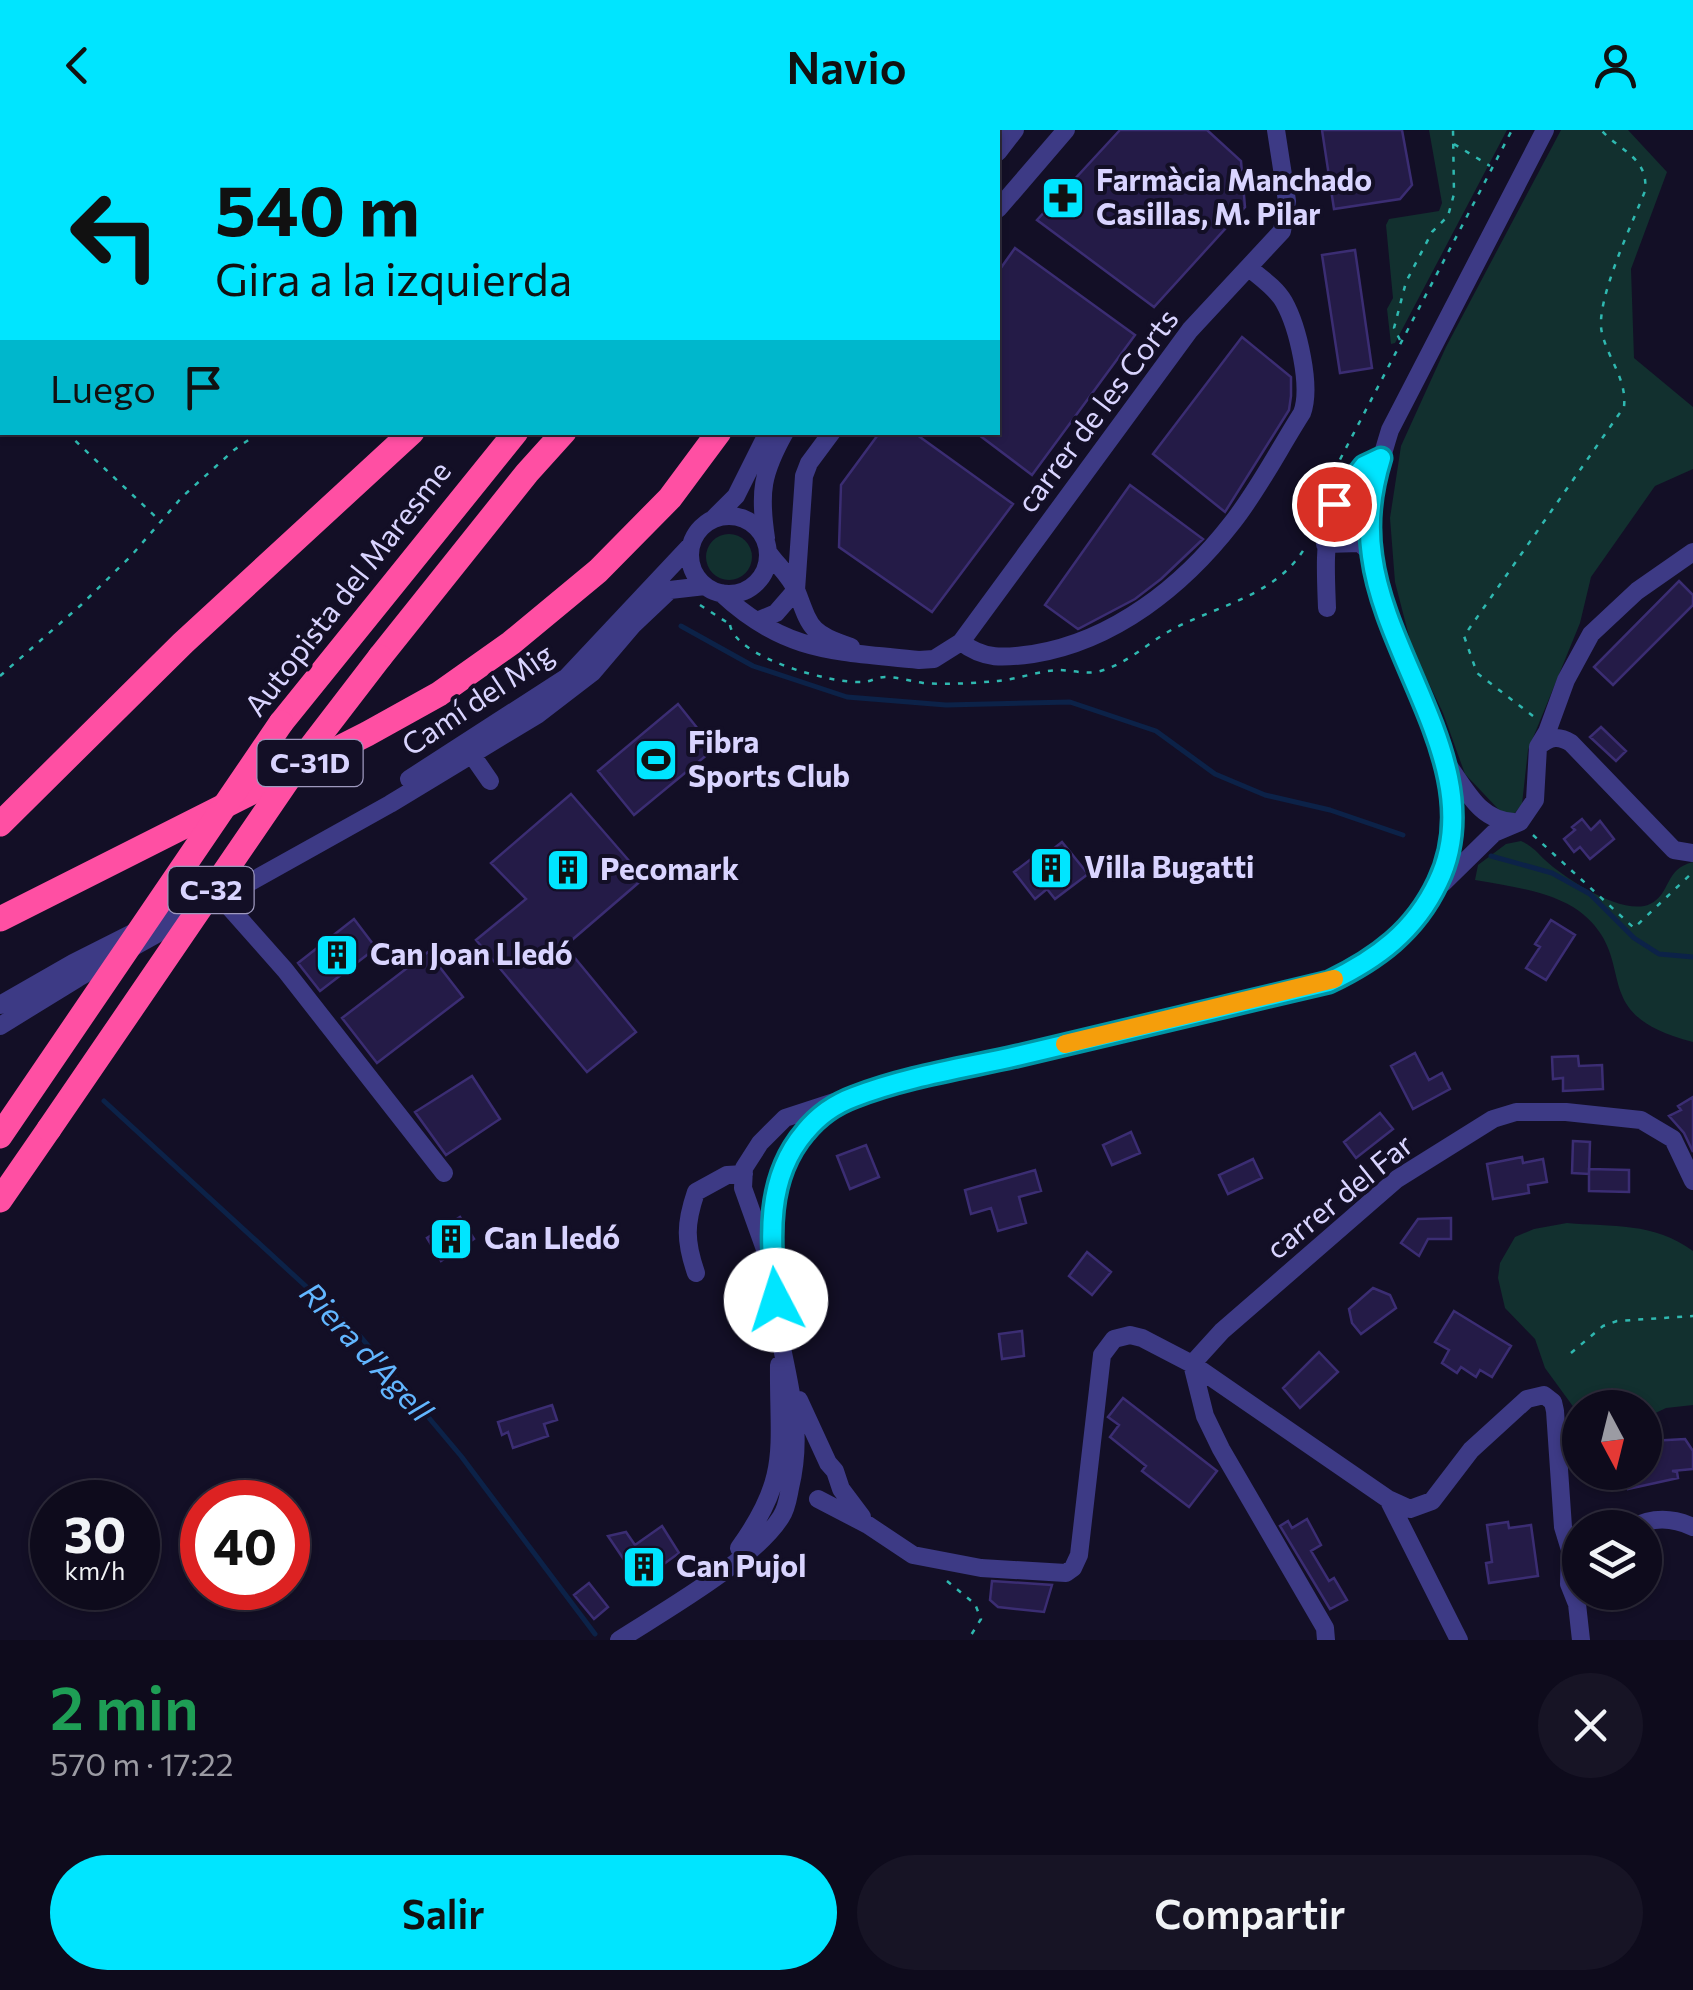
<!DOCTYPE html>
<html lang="es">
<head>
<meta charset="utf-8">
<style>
  :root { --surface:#0e0b1c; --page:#171425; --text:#f1f3f6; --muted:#9b9ba3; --line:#2e2b3b; --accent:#00e5ff }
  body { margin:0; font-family:Commissioner,sans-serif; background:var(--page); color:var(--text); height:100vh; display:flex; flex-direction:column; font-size:38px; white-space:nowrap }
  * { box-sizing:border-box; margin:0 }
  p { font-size:32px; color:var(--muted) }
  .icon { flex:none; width:55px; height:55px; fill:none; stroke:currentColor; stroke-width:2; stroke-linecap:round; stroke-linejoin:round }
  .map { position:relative; height:1510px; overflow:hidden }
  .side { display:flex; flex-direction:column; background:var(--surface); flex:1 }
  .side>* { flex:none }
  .guide { position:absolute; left:0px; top:0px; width:1000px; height:305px; box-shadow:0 2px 8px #0004,0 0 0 2px var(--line); background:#00e5ff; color:#111; overflow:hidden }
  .needle { width:65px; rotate:173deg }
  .buttons { position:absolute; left:1562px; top:1260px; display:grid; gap:20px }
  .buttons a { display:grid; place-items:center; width:100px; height:100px; border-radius:50%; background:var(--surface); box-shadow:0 2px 8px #0004,0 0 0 2px var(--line); font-size:50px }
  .speed { position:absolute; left:30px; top:1350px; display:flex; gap:20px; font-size:50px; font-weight:700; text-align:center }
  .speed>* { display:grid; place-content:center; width:130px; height:130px; border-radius:50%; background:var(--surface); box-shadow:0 2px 8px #0004,0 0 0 2px var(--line); line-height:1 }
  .speed small { font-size:25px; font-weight:400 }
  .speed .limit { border:15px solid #d22; background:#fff; color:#111 }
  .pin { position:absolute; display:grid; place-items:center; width:85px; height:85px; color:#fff; margin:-42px; border:5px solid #fff; border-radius:50%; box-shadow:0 2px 10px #0007 }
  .me { position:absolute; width:110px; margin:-55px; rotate:355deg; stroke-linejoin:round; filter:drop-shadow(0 0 8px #0008) }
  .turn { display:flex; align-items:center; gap:35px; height:210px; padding:0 50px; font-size:45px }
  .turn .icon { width:130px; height:130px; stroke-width:2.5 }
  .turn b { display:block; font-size:70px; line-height:85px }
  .then { display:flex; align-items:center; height:95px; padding:0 50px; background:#0003; gap:20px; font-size:38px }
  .round { display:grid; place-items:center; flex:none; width:105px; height:105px; border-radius:52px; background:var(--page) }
  .headline { display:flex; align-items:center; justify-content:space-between; height:170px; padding:0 50px }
  h1 { font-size:60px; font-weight:600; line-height:75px; color:#1e9e55 }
  .cta { display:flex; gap:20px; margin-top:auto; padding:20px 50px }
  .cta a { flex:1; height:115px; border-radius:60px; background:var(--accent); color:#111; font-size:40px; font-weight:600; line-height:115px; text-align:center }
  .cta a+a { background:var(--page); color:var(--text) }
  header { display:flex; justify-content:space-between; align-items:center; height:130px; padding:0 50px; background:var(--accent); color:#111; font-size:45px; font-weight:600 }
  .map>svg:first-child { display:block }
  .green { fill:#12302f }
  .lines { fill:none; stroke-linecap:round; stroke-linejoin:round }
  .stream { stroke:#0c2248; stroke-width:5 }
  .building { fill:#241b47; stroke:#3b2d73; stroke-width:2.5 }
  .path { stroke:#2fb8b0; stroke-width:2.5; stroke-dasharray:5 8; stroke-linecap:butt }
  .minor { stroke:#3d3a85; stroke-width:18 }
  .highway { stroke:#ff4fa3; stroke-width:25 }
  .highway-bridge { stroke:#ff4fa3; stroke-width:25 }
  .route-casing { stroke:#0095a6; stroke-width:25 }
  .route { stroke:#00e5ff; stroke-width:18 }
  .slow { stroke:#f59e0b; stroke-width:18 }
  .labels { text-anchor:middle; stroke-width:8; stroke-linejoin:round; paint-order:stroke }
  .shield { fill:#130f26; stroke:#9e99be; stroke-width:2.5 }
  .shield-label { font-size:28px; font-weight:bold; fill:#d9d4ff }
  .poi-label { font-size:30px; font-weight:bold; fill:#d9d4ff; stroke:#130f26; text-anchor:start }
  .street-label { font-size:30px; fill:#d9d4ff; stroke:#130f26 }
  .water-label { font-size:32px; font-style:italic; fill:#62b6ff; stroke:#130f26 }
</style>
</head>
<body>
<header><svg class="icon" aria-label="back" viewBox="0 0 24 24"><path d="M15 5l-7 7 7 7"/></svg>Navio<svg class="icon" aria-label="person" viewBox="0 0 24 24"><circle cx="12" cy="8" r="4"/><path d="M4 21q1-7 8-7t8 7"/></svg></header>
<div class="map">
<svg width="1693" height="1510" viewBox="0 0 1693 1510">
  <rect width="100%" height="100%" fill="#130f26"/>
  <path class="green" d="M1429,0H1507L1395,213L1391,214L1387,179L1393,168L1386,95L1389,89L1439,81L1442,73Z
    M1561,0H1628L1667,42L1631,139L1634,228L1693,277V339L1655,356L1591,447L1580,493L1528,620L1522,674L1514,684L1501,682L1465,644L1443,583L1412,518L1395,452L1390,388L1401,316L1446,217Z
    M706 427a23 23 0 1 1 46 0a23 23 0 1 1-46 0Z
    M1521,711C1532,716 1537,722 1545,730C1564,748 1624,787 1650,774C1671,764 1664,739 1693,732V912C1582,884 1643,830 1579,781C1551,761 1508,756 1475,750L1478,735L1506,714Z
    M1567,1093C1612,1097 1654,1092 1693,1121V1275L1666,1278L1645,1288V1278H1580V1286L1545,1238L1535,1209L1505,1178L1498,1148L1500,1133L1515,1107L1534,1099Z"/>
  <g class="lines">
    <path class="stream" d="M681,496L753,536L847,567L946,575L1070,572L1156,601L1215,644L1265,665L1330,680L1403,705
      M1491,726L1552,743L1590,764L1634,808L1659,824L1693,827
      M104,971L360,1206L461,1326L595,1504"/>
  </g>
  <path class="building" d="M1120,0H1207L1241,31L1245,77L1154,177L1037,90Z
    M1322,0H1402L1412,55L1400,69L1334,79Z
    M1015,118L1135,205L1032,345L975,302H998V142Z
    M1355,120L1372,238L1340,243L1322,125Z
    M1242,207L1291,247V266L1289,280L1225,382L1153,324Z
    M880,302H913L1013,374L932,482L839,417L841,355Z
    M1130,355L1203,409L1161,449L1135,469L1078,499L1045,475Z
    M1679,451L1693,465V475L1613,555L1594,537Z
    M678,574L714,619L634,685L598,641Z
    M1601,597L1626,621L1616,631L1590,607Z
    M571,664L644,748L565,816L636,902L587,942L476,810L526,769L491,733Z
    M1582,689L1591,700L1600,691L1614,709L1590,729L1580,717L1574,722L1564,709L1575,700L1572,697Z
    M1062,712L1088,744L1055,769L1047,759L1035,769L1014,742L1031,729L1034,734Z
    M354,789L376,818L320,861L298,833Z
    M1551,790L1575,805L1546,850L1526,838L1540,817L1535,814Z
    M428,822L463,867L377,933L342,888Z
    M1415,923L1429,950L1442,943L1450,959L1413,979L1391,936Z
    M1578,926L1579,936L1602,935L1603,959L1563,961V948L1553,949L1552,927Z
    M472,946L500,989L446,1025L415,982Z
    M1693,967V1022L1684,1003L1669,986L1681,980L1678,976Z
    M1380,983L1393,999L1356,1028L1344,1012Z
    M1131,1002L1140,1023L1112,1035L1103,1015Z
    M1573,1011L1590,1012L1589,1044L1572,1043Z
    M866,1015L879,1047L850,1059L837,1026Z
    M1522,1027L1523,1033L1543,1029L1547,1052L1528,1055L1529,1063L1493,1069L1487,1034Z
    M1253,1029L1262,1048L1228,1064L1219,1045Z
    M1589,1039L1629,1040V1062L1589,1061Z
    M1035,1040L1041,1061L1019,1067L1026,1093L998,1101L991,1078L971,1084L965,1060Z
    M460,1087L474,1109L441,1131L427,1108Z
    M1451,1088V1109H1428L1419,1126L1401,1113L1418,1089Z
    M1087,1122L1111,1142L1092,1165L1069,1146Z
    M1373,1158L1390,1165L1396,1178L1361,1204L1352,1193L1349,1179Z
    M1454,1181L1511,1216L1492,1247L1480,1240L1476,1247L1461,1237L1457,1243L1442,1233L1449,1220L1435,1212Z
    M1022,1201L1024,1226L1002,1229L999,1204Z
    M1319,1222L1338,1242L1300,1278L1283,1258Z
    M1123,1268L1217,1341L1189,1377L1142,1341L1146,1336L1110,1307L1119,1295L1108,1287Z
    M552,1275L557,1290L544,1294L548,1306L513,1318L508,1302L502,1305L498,1292Z
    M1685,1309L1693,1321V1339L1672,1341L1677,1342L1678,1348L1628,1359L1624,1342H1645L1650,1311Z
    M1307,1389L1321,1415L1311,1421L1329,1451L1334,1448L1347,1470L1330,1479L1280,1396L1288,1391L1292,1398Z
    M1508,1392L1509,1398L1531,1395L1538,1446L1489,1453L1486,1433L1492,1432L1487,1395Z
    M662,1396L679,1423L639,1452L608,1406L626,1402L635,1415Z
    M992,1451L1052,1455L1044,1482L998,1477L990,1470Z
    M589,1453L608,1477L594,1489L574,1465Z"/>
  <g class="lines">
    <path class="path" d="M212,0L213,2
      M1454,14L1490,36
      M1400,210L1394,198L1406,152L1432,102L1448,86L1454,64L1453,0
      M0,241L2,243
      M66,302L158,389
      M1334,341L1512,0
      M700,475L731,495
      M730,495C736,528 832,554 863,552C870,552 877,547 885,547C897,547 910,551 923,553C948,555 974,553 998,551C1018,549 1039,541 1058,540C1071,540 1083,544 1096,542C1126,536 1149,511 1175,498C1222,474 1280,464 1307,414
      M0,546L81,475L131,426L182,367L234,320L260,302
      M1533,586L1477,543L1464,506L1624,277C1627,249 1608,229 1602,203C1594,173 1633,92 1645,61C1649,28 1620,21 1601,0
      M1533,705L1634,798L1693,742
      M1571,1223L1603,1196L1617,1191L1693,1186
      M947,1451L975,1474L981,1489L968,1510"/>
    <path class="minor" d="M649,2L652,0
      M996,2L998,0
      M998,22L1015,0
      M998,79L1066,0
      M690 425a39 39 0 1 1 78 0a39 39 0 1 1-78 0Z
      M713,389L736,366L768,302
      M766,408C759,362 762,343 785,302
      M1325,414L1360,413L1371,423
      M768,422C777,435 791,447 797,462C811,500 811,503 851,517
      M796,460L804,346L809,333L832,302
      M721,463C786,524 837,521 919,530L934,529L961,512L1190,200L1282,101L1287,71L1276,0
      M1327,478C1325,422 1319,354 1381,328
      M757,491L776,483L796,460
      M961,512C984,530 1004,528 1033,524C1114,511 1183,456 1232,393C1259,359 1279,319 1302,283C1312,257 1298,197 1284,172C1276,158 1261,148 1249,138
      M477,615L472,625L490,651
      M1539,616C1550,607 1558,605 1571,613L1674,720L1693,723
      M1450,638C1468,663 1481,691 1514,692
      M409,649L567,547L691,415
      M1520,692L1535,670L1538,617L1547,602L1566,550L1591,504L1637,461L1693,422
      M1443,753L1494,703L1520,692
      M223,770L285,840L444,1043
      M0,875L73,833L200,769
      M0,896L78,848L390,674L537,585L593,542L633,495L670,460L705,456
      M767,1125L743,1058L744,1038L760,1013L785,988L834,972
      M696,1143C685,1111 685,1094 696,1062L727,1045L744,1044
      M799,1270L828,1333L835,1341L841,1359L862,1387
      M818,1369L868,1395L913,1425L981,1438L1066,1443L1073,1438L1079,1425L1102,1225L1114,1209L1130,1205L1142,1208L1192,1234L1388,1369L1410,1379L1432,1371L1471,1320L1527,1269L1544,1265L1553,1272L1555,1281L1563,1397L1570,1420L1580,1419
      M1388,1369L1459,1510
      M1632,1398C1652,1387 1671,1387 1693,1397
      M739,1418C791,1346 778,1318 779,1235
      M1570,1420L1569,1454L1577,1474L1581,1510
      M619,1510C664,1481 754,1430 781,1387C787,1378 788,1368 790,1358C804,1300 789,1258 779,1202C770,1148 765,1089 785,1038C794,1015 810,992 831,979C872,953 949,942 997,930C1108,904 1218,878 1329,852C1374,830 1411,805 1435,759C1492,648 1389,537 1372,427C1365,383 1377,342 1390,300L1545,0
      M1326,1510L1325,1498L1221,1319L1205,1286L1192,1234L1222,1201L1397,1049L1493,989L1516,982H1566L1641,990L1673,1009L1693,1051"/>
    <path class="highway" d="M742,2L745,0
      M802,2L804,0
      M855,2L858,0
      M936,2L938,0
      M380,527L527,343L564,302
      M281,593L516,302
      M0,694L183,513L412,302
      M0,789L367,604L439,564L511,513L598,441L670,368L719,302
      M0,1070L49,999"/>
    <path class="highway-bridge" d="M49,999L304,626L380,527
      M0,1006L281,593"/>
  </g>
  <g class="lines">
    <g class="route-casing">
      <path id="route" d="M776,1170C771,1112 764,1050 805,1002C818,986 835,974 854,967C905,947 964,938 1017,926C1121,901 1225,876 1329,852C1377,829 1415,801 1438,752C1490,644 1386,533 1372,426C1367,393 1371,360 1381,328L1364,336L1334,374"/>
    </g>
    <use href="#route" class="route"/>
    <path class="slow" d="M1065,914L1334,849"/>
  </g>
  <defs>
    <g id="pharmacy-square" transform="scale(2.25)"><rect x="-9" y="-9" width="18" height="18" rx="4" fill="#00e5ff" stroke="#130f26"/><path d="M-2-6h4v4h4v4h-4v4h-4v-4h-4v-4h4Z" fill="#111"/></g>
    <g id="stadium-square" transform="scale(2.25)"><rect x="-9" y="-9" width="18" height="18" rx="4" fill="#00e5ff" stroke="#130f26"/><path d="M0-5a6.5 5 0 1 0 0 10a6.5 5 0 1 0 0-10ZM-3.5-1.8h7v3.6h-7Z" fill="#111"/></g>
    <g id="building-square" transform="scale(2.25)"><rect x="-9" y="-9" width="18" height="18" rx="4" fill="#00e5ff" stroke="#130f26"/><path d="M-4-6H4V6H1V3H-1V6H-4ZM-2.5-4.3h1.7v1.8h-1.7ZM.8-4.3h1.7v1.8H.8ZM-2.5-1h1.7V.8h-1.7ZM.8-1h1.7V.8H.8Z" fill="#111"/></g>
  </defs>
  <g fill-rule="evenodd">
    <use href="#pharmacy-square" x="1063" y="68"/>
    <use href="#stadium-square" x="656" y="630"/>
    <use href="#building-square" x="1051" y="738"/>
    <use href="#building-square" x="568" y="740"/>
    <use href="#building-square" x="337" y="825"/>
    <use href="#building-square" x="451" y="1109"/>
    <use href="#building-square" x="644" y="1437"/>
  </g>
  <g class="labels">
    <g class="shield">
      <rect x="257.5" y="610" width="105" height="46" rx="8"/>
      <rect x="168.5" y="737" width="85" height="46" rx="8"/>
    </g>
    <g class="shield-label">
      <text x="310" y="643">C-31D</text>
      <text x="211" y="770">C-32</text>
    </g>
    <g class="poi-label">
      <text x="1096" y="61">Farmàcia Manchado<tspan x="1096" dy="34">Casillas, M. Pilar</tspan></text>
      <text x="688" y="623">Fibra<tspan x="688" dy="34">Sports Club</tspan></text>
      <text x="1084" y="748">Villa Bugatti</text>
      <text x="600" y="750">Pecomark</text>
      <text x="370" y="835">Can Joan Lledó</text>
      <text x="484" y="1119">Can Lledó</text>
      <text x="676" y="1447">Can Pujol</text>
    </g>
    <g class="street-label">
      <text transform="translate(1098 281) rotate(-53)" y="10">carrer de les Corts</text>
      <text transform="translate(348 459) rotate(-52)" y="10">Autopista del Maresme</text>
      <text transform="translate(478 570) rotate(-34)" y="10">Camí del Mig</text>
      <text transform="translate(1340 1067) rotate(-39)" y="10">carrer del Far</text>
    </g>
    <g class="water-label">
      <text transform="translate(366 1222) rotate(47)" y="11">Riera d'Agell</text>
    </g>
  </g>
</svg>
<div class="buttons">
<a><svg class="needle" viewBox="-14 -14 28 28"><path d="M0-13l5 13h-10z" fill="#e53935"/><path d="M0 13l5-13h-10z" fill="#9b9ba3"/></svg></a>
<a><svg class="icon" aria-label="layers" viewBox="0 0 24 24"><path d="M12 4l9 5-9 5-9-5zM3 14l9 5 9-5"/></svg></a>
</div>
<div class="speed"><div>30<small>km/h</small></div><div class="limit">40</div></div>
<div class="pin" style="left:1334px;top:374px;background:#d93025"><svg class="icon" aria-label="arrive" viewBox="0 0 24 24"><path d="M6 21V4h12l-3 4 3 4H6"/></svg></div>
<svg class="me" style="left:776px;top:1170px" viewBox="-20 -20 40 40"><circle r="19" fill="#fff"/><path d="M0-13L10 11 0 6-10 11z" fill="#00e5ff"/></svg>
<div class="guide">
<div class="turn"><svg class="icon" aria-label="left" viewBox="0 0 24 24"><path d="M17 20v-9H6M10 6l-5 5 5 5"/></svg><div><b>540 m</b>Gira a la izquierda</div></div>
<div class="then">Luego<svg class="icon" aria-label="arrive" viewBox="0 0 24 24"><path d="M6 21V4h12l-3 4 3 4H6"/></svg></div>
</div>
</div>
<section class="side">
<div class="headline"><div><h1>2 min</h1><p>570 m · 17:22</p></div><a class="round"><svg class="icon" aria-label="close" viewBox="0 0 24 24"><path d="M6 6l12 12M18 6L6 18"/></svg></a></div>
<div class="cta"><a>Salir</a><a>Compartir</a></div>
</section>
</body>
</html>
